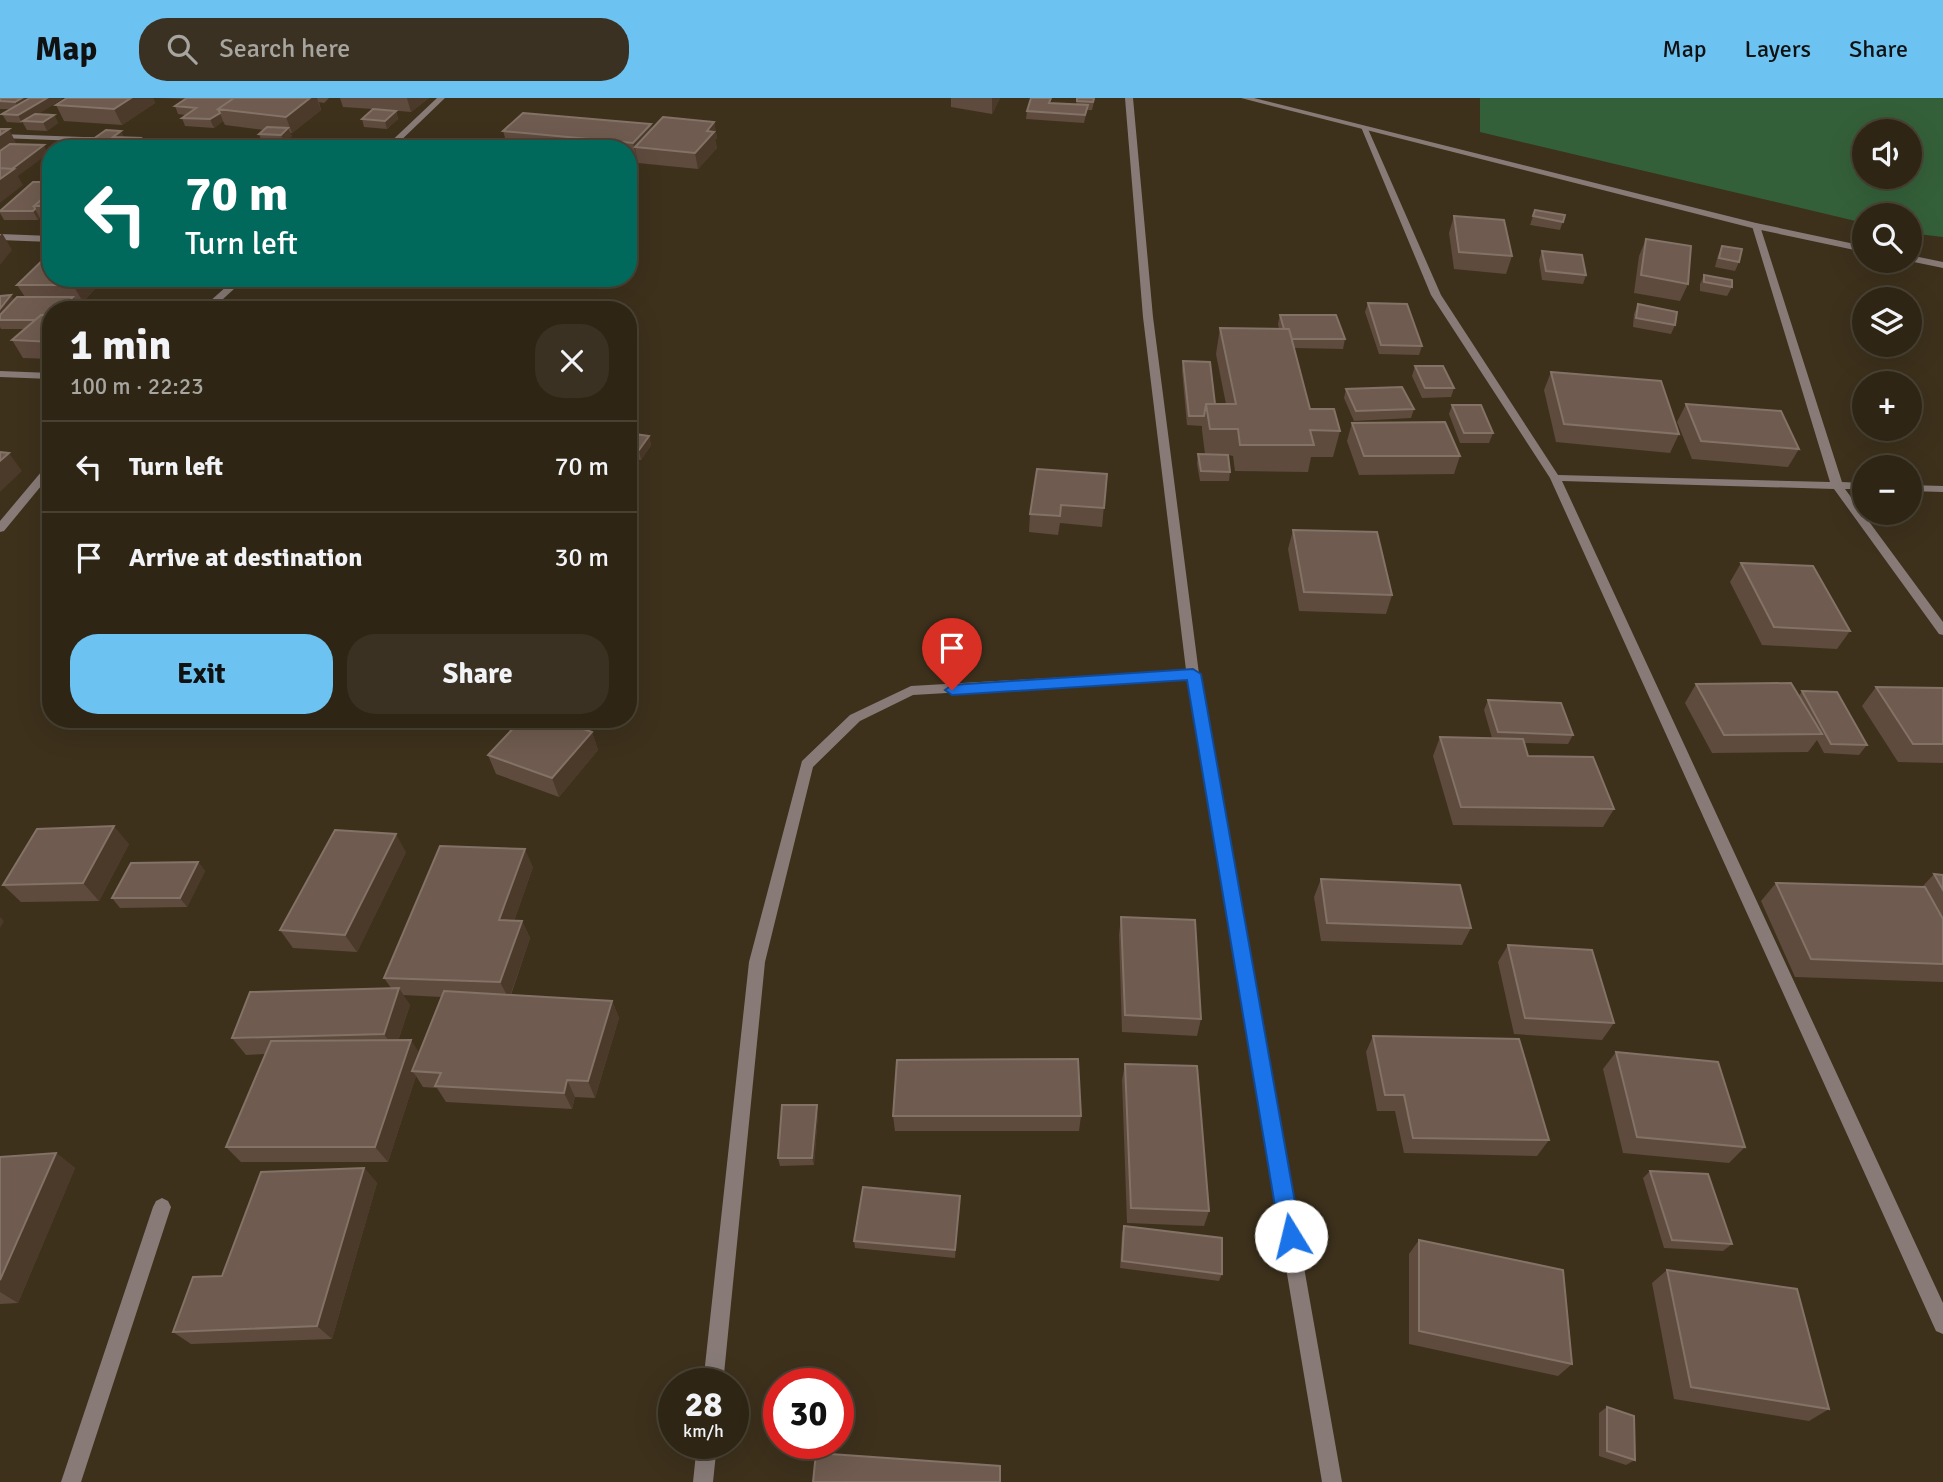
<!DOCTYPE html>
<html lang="en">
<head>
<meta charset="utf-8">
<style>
  :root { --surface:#2e2515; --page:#3a3122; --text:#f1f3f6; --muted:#a7a5a0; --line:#494234; --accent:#6cc3f2 }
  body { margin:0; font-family:Signika,sans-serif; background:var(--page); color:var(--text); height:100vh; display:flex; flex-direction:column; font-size:26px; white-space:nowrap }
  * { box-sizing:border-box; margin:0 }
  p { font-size:23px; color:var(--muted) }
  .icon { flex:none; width:38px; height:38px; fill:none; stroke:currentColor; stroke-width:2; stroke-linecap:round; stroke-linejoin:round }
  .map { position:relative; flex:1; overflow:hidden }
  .drawer { position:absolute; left:42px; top:203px; width:595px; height:427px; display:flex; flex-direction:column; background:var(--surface); border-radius:28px; box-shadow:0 7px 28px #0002,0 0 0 2px var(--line) }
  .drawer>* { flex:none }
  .guide { position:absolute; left:42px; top:42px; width:595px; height:147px; border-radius:28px; box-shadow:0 7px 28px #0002,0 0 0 2px var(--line); background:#00695c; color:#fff; overflow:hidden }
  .fabs { position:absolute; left:1852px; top:21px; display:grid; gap:14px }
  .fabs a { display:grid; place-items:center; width:70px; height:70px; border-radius:50%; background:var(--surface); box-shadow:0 7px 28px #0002,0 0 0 2px var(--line); font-size:35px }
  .speed { position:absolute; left:658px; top:1270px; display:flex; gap:14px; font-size:35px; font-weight:700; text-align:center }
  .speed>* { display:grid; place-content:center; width:91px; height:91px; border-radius:50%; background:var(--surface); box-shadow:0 7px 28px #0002,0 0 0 2px var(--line); line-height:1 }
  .speed small { font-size:18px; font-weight:400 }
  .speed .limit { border:10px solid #d22; background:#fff; color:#111 }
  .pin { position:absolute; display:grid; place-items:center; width:60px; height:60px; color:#fff; margin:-72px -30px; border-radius:50% 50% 50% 0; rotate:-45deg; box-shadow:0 0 7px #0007 }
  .pin .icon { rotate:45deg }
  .me { position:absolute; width:77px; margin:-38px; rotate:351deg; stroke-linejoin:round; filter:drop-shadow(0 0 5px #0008) }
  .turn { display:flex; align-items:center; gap:24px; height:147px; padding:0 28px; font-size:32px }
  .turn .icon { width:91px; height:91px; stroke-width:2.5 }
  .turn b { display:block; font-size:49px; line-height:60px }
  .round { display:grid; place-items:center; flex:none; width:74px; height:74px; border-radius:28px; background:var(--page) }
  .head { display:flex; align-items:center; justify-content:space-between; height:119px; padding:0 28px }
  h1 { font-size:42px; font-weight:800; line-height:52px }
  .primary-button { display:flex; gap:14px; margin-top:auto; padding:14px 28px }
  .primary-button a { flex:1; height:80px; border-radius:28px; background:var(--accent); color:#111; font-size:28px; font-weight:800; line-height:80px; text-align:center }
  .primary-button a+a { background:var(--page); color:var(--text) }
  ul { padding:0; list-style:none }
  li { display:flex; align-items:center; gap:21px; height:91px; padding:0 28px; border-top:2px solid var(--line) }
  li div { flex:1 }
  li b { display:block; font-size:26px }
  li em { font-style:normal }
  header { display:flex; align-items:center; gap:42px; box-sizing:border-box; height:98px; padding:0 35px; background:var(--accent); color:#111 }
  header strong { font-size:33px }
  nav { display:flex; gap:38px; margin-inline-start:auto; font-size:24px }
  .search { width:490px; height:63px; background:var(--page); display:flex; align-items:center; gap:18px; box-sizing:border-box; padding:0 24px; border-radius:28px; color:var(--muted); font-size:26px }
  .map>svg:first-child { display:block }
  .green { fill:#346039; fill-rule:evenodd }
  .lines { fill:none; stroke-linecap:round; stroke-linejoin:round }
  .service { fill:#887b77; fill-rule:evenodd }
  .minor { fill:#887b77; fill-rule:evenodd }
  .wall { fill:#5f4a3e; fill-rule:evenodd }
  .shaded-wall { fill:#4b3929 }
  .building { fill:#6f5b4f; stroke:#837266; stroke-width:2 }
  .route { fill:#1a73e8; stroke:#114b97; stroke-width:2 }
</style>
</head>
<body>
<header>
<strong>Map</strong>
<div class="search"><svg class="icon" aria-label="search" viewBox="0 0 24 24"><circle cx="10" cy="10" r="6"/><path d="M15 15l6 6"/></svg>Search here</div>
<nav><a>Map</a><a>Layers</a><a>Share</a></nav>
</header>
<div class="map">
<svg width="1943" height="1384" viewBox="0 0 1943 1384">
  <rect width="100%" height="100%" fill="#3d311c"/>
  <path class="green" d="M1480,0H1943V139L1909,135V117H1864V125L1480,34ZM1864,33H1909V79H1864Z"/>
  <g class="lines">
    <path class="service" d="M1241,0H1254L1756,125L1864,148V154L1756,131Z
      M1909,157L1943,164V170L1909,163Z"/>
    <path class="minor" d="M437,0H445L392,51H383Z
      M1125,0H1133L1153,219L1199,576L1342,1384H1322L1187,581L913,597L860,623L813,669L765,864L723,1286H703L749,864L802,663L850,617L911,588L1186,572L1143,219Z
      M1361,29L1368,31L1441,197L1558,377L1830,384L1752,128L1756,125L1760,128L1842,384L1864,385V391H1845L1943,524V537L1939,536L1834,391L1562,383L1943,1205V1236L1936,1233L1550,380L1431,197Z
      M0,36L359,49L363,51H288L0,40Z
      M0,136L51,138V144L0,142Z
      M236,180H246L211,212H200Z
      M0,273L51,275V281L0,279Z
      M51,366V376L4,433L0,434V423L47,367Z
      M1909,387L1943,388V394L1909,393Z
      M162,1100L168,1103L171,1109L81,1384H61L153,1109L156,1103Z
      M697,1346H717L713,1384H693Z"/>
  </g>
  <path class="wall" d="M0,0H62V1L38,16L54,17L58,25L47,33L27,32L23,25L7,24L2,16L10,11H0Z
    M67,0H153L155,5L122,27L64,23L56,7Z
    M157,0H329L324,5L319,4L321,12L292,35H290L292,38L284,45L262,44L259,36L264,32L225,27L223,23L214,30L185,28L182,20L185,17L178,16L175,8L185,1Z
    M340,0H429L411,14L377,11L396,13L398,21L387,31L364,29L362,21L373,11L343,9Z
    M951,0H1000L992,16L951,9Z
    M1077,0H1095L1092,12H1087L1084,25L1026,21L1027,13L1051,5L1076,7Z
    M714,24L717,40L715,42L717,50L698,71L638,65L637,61H628V51H520L508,50L503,33L652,31Z
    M124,39L140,40L145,51H66L63,46L91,40V42Z
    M51,84V125H43L40,120L38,122H4L0,115V112Z
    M1535,112L1565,117L1560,132L1530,127Z
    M1454,118L1512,158L1506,176L1454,171L1449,135Z
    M1646,141L1688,186L1680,203L1634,195L1639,158Z
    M1722,148L1739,164L1735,173L1715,169L1718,157Z
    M1542,153L1586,177L1583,186L1542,182L1539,162Z
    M1704,177L1732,189L1727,198L1700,193V186Z
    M51,180H105L83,204L76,205L78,208L75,212H51V261L23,260L12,242L25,231H1L0,229V198L14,202L25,199L17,187Z
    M1368,205L1422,248L1419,257L1379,256L1365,214Z
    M1638,206L1675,227L1671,236L1633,229L1634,216Z
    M1280,217L1345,241L1343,251L1294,250L1310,311L1340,333L1333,359H1311L1308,374L1235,373L1233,358L1228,357L1230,374L1229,383H1200L1197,366L1198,356H1205L1202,332V328L1187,327L1182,272L1183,263L1215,306H1226L1216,256L1220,230L1279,231L1278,226Z
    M1415,268L1454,290L1451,299L1422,300L1412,278Z
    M1551,274L1679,336L1670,355L1556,344L1544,292Z
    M1346,291L1414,311L1411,320L1354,323L1344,300Z
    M1686,306L1799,351L1788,369L1692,361L1677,324Z
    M1452,307L1493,335L1489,345H1460L1449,316Z
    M1352,325L1460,358L1454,376L1359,377L1347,343Z
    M628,335L649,338L651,347L641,362L628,360Z
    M1107,376L1102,429L1060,425L1058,437L1029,434L1030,416Z
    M1293,432L1392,497L1386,516L1299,513L1288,451Z
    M1741,465L1850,533L1837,551L1762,547L1730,484Z
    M1696,586L1799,598L1802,593L1867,647L1859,657L1824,655L1817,642L1808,654L1712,655L1685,605Z
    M1876,589L1943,590V665L1898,664L1862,608Z
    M1488,602L1573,637L1568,646L1524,645L1528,658L1614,711L1603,729L1453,727L1433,658L1440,639L1492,640L1484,612Z
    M592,634L598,652L559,699L496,676L488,657Z
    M129,746L99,803L21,804L3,787Z
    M406,754L357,854L293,850L280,832Z
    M198,764L205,773L187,809L120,810L112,800Z
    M533,769L514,823H522L530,840L511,897L612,903L619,920L595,1000L575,999L572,1011L446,1004L437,990L423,989L416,978L388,1064H241L226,1049L265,956L246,957L232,940L391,890L384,880ZM403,897L442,899L419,955L398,943L410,907Z
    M1934,776L1943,777V884L1795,879L1761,803L1776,785L1922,789Z
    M1321,781L1471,830L1462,847L1321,843L1314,799Z
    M1121,819L1201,921L1197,938L1122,934L1119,837Z
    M1508,847L1614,925L1602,942L1514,936L1498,864Z
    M1373,938L1549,1042L1537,1058L1404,1055L1395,1013H1377L1366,954Z
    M1616,954L1745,1049L1729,1065L1623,1055L1603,971Z
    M1125,966L1209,1113L1204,1128L1127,1125L1122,982Z
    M818,1016L814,1067L780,1068L778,1060Z
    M893,1018H1081L1079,1033H895Z
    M56,1055L75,1070L18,1205L0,1206V1059Z
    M364,1070L377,1085L332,1241L191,1246L173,1234L222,1178Z
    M1650,1073L1732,1146L1723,1153L1664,1150L1643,1080Z
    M960,1098L955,1160L855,1150L854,1143Z
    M1124,1128L1222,1176L1219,1183L1120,1170L1122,1135Z
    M1419,1142L1572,1266L1558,1278L1409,1246V1156Z
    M1667,1172L1829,1311L1809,1323L1674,1301L1652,1185Z
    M1607,1309L1635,1362L1626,1367L1599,1358V1315Z"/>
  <path class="shaded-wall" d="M22,0H28L31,5L19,12L15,4Z
    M47,0H62V1L26,24L23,23V25H22L18,17Z
    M131,0H153L155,5L122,27L114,11Z
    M310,0H317L321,12L292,35L286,19Z
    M407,0H429L411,14Z
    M992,0H1000L992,16Z
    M396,13L398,21L387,31L385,23Z
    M220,15L223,23L214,30L210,21Z
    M54,17L58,25L47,33L43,24Z
    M714,24L717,40L715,42L717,50L698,71L695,55L707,33Z
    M651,26L654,42L635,49L637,61L633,45Z
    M288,30L292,38L284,45L281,37Z
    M9,31L17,47L0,59V37Z
    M121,33L129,48L140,40L145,51H119L113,39Z
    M44,47L48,56L18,78L23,87L0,105V81L5,76Z
    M35,111L40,120L38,122L33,113Z
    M2,135L12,152L0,167V138Z
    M79,180H105L83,204L73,187Z
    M11,197L17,206L0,222V211Z
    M73,199L78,208L75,212H61Z
    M649,338L651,347L641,362L639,352Z
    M9,355L22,373L0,394V363Z
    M592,634L598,652L559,699L552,680Z
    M114,728L129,746L99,803L83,785Z
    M396,736L406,754L357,854L345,837Z
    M525,751L533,769L508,840L499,822Z
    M198,764L205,773L187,809L180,800Z
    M0,819L4,823L0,830Z
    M522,823L530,840L509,901L500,884Z
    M399,890L410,907L395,952L384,936Z
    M612,903L619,920L595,1000L588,983Z
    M411,942L422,959L412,973L416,978L388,1064L375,1049Z
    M567,982L575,999L572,1011L564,995Z
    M817,1007L818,1016L814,1067L812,1060Z
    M56,1055L75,1070L18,1205L0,1194V1182Z
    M364,1070L377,1085L332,1241L317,1228Z
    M960,1098V1106L955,1160V1152Z"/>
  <path class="building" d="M0,0H22L15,4L0,3Z
    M30,0H47L18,17L2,16Z
    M67,0H131L114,11L56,7Z
    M187,0H234L218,11L220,15L210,21L182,20L196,10L175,8Z
    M234,0H310L286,19L218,11Z
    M1031,0H1051L1049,5L1088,7L1085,17L1027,13Z
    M1077,0H1094L1093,4L1077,3Z
    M373,11L396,13L385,23L362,21Z
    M523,15L651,26L633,45L503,33Z
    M35,16L54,17L43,24L23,23Z
    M663,19L714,24L707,33L714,34L695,55L635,49Z
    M267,29L288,30L281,37L259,36Z
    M0,31H9L0,37Z
    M106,32L121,33L113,39L140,40L125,51H79Z
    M72,40H91L82,47L63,46Z
    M217,45L235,46L229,51H209Z
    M10,46L44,47L12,71L0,70V53Z
    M0,70L14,71L0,81Z
    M33,84H51V93L34,108L35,111L33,113H0Z
    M51,93V108H34Z
    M1535,112L1565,117L1563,124L1533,118Z
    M1454,118L1504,122L1512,158L1459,154Z
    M1646,141L1691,148L1688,186L1641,177Z
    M1722,148L1742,151L1739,164L1719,160Z
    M1542,153L1582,157L1586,177L1546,173Z
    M51,154V180H79L73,187H17Z
    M1704,177L1732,182V189L1704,184Z
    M11,197L0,211V198Z
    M17,199H73L61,212H51V217H41L35,222H0V217Z
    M1368,205L1407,206L1422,248L1381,247Z
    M1638,206L1677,214L1675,227L1636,220Z
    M41,217H51V244L12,242Z
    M1280,217H1336L1345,241H1292L1289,231H1284Z
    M1220,230L1289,231L1310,311H1334L1340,333L1310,332L1314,347H1240L1238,331H1210L1206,306H1236Z
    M1183,263L1210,264L1215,306H1206L1204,318H1189Z
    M1415,268H1443L1454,290H1425Z
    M1551,274L1661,283L1679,336L1564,326Z
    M1402,289L1414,311L1356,313L1346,291Z
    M1686,306L1781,313L1799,351L1701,343Z
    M1452,307H1481L1493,335H1464Z
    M1445,324L1460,358H1364L1352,325Z
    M628,335L649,338L639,352L628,351Z
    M0,354L9,355L0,363Z
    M1198,356L1228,357L1230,374L1201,373Z
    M1037,371L1107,376L1104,410L1061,407L1060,418L1030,416Z
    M1293,432L1377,434L1392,497L1304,494Z
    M1741,465L1813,468L1850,533L1774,529Z
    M1791,585L1822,636L1724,637L1696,586Z
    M1876,589L1943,590V646H1913Z
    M1802,593L1837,594L1867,647L1831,646Z
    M1488,602L1561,605L1573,637L1498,634Z
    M522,621H554L592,634L552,680L488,657Z
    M1440,639L1523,641L1528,658L1593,659L1614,711L1461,709Z
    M114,728L83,785L3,787L37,731Z
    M335,732L396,736L345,837L280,832Z
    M440,748L525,751L499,822L522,823L500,884L384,880Z
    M198,764L180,800H112L131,765Z
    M1934,776L1943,777V792Z
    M1321,781L1460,787L1471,830L1327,825Z
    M1776,785L1925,789L1943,821V866L1811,861Z
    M1121,819L1195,822L1201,921L1125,917Z
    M1508,847L1592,852L1614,925L1525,920Z
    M399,890L384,936L232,940L250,894Z
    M444,893L612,903L588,983L567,982L564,995L435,988L441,975L412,973Z
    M1373,938L1519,941L1549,1042L1413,1040L1404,997H1385Z
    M411,942L375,1049H226L271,943Z
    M1616,954L1718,964L1745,1049L1637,1039Z
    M1078,961L1081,1018H893L897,962Z
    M1125,966L1197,968L1209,1113L1131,1110Z
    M782,1007H817L812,1060H778Z
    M56,1055L0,1182V1059Z
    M364,1070L317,1228L173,1234L193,1179L222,1178L261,1074Z
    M1650,1073L1708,1076L1732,1146L1672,1142Z
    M863,1089L960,1098L955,1152L854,1143Z
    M1124,1128L1222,1140V1176L1122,1163Z
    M1419,1142L1563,1172L1572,1266L1419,1233Z
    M1667,1172L1797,1191L1829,1311L1691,1289Z
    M1607,1309L1634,1318L1635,1362L1607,1353Z
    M816,1355L1000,1368V1384H813Z"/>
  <path class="route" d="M1193,571L1201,576L1301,1138L1298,1146L1291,1149L1283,1146L1280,1138L1187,582L952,597L945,592L952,587Z"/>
</svg>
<div class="fabs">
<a><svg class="icon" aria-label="sound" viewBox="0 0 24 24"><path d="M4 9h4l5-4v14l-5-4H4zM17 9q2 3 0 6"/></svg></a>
<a><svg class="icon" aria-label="search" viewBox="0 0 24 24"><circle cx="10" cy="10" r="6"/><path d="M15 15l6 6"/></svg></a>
<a><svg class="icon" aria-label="layers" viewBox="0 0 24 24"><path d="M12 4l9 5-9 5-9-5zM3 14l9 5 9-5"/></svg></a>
<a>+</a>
<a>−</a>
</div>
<div class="speed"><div>28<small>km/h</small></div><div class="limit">30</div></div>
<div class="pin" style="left:952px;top:592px;background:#d93025"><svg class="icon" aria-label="arrive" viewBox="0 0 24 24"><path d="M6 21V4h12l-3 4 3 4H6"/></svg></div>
<svg class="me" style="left:1291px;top:1138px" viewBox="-20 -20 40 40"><circle r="19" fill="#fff"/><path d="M0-13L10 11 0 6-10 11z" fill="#1a73e8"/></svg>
<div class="guide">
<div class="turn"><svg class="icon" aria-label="left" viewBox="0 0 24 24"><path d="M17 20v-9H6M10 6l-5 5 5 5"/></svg><div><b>70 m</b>Turn left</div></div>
</div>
<section class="drawer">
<div class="head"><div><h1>1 min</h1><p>100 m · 22:23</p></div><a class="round"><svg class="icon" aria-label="close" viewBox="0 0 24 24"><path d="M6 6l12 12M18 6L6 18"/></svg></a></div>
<ul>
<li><svg class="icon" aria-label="left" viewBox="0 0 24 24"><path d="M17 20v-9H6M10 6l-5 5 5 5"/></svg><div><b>Turn left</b></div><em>70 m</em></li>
<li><svg class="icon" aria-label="arrive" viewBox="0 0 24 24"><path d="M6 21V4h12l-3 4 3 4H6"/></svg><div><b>Arrive at destination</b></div><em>30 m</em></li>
</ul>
<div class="primary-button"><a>Exit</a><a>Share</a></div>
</section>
</div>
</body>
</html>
